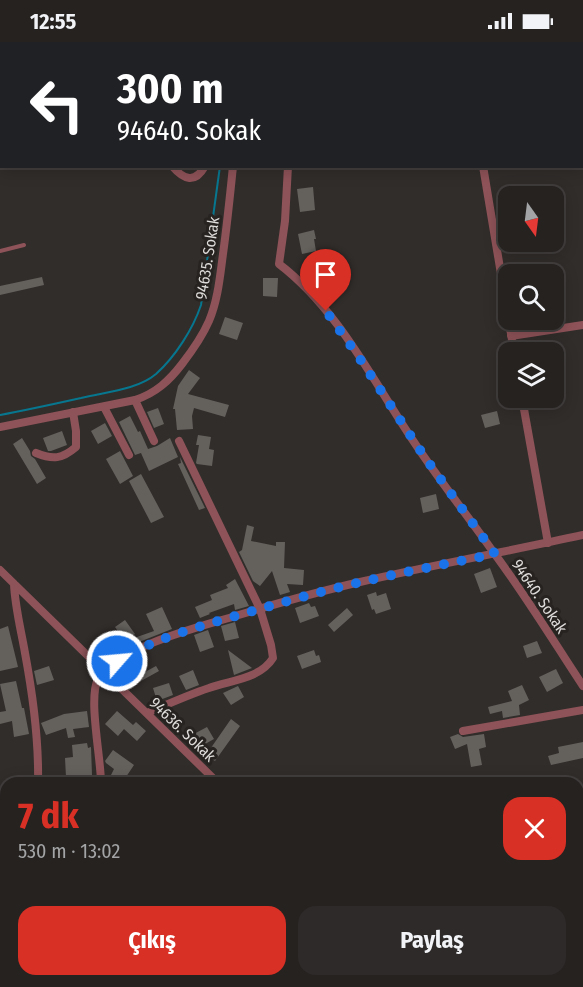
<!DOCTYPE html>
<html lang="tr">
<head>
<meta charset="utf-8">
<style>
  :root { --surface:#252220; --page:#2d2a29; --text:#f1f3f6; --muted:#a3a4a5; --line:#423f3e; --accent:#d93025 }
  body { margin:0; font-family:"Fira Sans Condensed",sans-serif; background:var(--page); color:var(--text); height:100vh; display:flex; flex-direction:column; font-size:22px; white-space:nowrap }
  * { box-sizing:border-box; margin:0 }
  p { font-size:20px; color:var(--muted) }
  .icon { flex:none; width:33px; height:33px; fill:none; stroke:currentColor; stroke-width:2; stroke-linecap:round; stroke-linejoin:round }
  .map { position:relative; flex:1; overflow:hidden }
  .side { position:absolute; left:0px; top:735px; width:584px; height:210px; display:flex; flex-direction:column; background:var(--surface); border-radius:18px 18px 0 0; box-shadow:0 3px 15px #0003,0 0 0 2px var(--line) }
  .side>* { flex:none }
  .guide { position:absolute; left:0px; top:0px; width:584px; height:126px; box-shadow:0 3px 15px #0003,0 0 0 2px var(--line); background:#202124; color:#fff; overflow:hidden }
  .needle { width:39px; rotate:166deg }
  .fabs { position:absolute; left:498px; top:144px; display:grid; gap:12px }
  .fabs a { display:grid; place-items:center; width:66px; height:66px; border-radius:12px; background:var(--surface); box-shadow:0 3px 15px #0003,0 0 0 2px var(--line); font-size:30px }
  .pin { position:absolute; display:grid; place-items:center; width:51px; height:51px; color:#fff; margin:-62px -26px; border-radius:50% 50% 50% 0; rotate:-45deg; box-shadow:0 0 6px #0007 }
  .pin .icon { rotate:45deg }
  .me { position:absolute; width:66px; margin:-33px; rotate:63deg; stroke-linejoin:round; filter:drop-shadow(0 0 4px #0008) }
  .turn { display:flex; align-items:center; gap:21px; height:126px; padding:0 18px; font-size:27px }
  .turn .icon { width:78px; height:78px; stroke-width:2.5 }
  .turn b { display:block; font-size:42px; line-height:51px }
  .round { display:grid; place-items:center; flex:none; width:63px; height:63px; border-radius:18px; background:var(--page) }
  .overview { display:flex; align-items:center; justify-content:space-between; height:102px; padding:0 18px }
  h1 { font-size:36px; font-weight:700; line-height:45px; color:var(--accent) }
  .primary-button { display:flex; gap:12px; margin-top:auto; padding:12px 18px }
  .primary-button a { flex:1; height:69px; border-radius:18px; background:var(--accent); color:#fff; font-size:24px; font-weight:700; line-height:69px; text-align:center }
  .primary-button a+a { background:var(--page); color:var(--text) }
  .status { display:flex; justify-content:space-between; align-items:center; height:42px; padding:0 30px; background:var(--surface); direction:ltr }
  .status svg { height:16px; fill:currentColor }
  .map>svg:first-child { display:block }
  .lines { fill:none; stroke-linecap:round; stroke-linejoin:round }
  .stream { stroke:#07778f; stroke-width:2 }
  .building { fill:#64615d }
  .service { stroke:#8e5358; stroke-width:4 }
  .minor { stroke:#8e5358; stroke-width:8 }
  .tertiary { stroke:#8e5358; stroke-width:9 }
  .route { stroke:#1a73e8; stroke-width:10; stroke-dasharray:0 18 }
  .labels { text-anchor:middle; stroke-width:6; stroke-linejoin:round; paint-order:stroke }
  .street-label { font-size:16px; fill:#dedcda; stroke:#272321 }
</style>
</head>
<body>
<div class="status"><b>12:55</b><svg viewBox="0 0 49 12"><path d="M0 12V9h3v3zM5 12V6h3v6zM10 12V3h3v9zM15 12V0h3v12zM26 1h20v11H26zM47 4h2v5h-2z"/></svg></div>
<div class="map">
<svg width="583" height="945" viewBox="0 0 583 945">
  <rect width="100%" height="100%" fill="#312d2b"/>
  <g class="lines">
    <path class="stream" d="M561,0L564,2
      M239,2V0
      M582,10H583
      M0,373C27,368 54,362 81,356C105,350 137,348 156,332C175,315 193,287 201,263L220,124"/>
  </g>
  <path class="building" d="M313,145L315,168L300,170L297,147Z
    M314,188L316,197H314L316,209L302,212L298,192Z
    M42,235L44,243L0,253V244Z
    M263,236H278L277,255L263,254Z
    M225,275L243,281L237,298L219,292Z
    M189,328L200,336L188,352L229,363L225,375L194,366L192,374L193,387L177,388L175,367H173L178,344Z
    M158,366L164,382L154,386L147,370Z
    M497,369L500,382L485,386L481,373Z
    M130,374L138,390L140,389L148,407L157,404L170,396L178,415L149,429L141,411L135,413L119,380Z
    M105,381L112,394L98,402L91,389Z
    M62,389L67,403L51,409H48L43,396Z
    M198,393L211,395L209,407L214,408L212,424L197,422L196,421L199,403H196Z
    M22,396L30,409L31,414L35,417L46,436L37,442L13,402Z
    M120,409L133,434L120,442L106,417Z
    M180,415L205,466L199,468L178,422L181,421Z
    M141,432L164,475L151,481L129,439Z
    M436,452L439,467L423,471L420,456Z
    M247,483L254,485L251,499L276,504V500H285L284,526L304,528L303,543L287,542L290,550L280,553L272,529L260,544L253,539L239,510L242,508Z
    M490,526L497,545L481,551L474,532Z
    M235,537L249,564L235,568L234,562L209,571L210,572L200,576L195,565L212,558L210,553L228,546L226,543Z
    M376,550L377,554L386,551L391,567L376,572L374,567L372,568L367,553Z
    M309,561L311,565L315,564L319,574L300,581L295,566Z
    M162,565L172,587L139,600L137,595L154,589L146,572Z
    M347,566L353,573L334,590L328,583Z
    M125,578L135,592L119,604L121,606L109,617L99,605L118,589L115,585Z
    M235,580L239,596L225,599L221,584Z
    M8,584L18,625L0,629V587Z
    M208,588L214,605L200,610L194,593Z
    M537,599L542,611L527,616L523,604Z
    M228,608L252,626L234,633Z
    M314,608L316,614L319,613L321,620L302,627L297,614Z
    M140,621L145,630L156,624L159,629L132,644L124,630Z
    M49,624L54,638L37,643L34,629Z
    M556,627L563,641L547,650L539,635Z
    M193,628L199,643L186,648L179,634Z
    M16,639L22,666H24L29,692L14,695L12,679L0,682V670L6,669L0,642Z
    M169,641L173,653L157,659L153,646Z
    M522,643L529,658L519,663L520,673L503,676L502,669L490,672L488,665L512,659L508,649Z
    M238,644L244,655L231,663L223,651Z
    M87,669L89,685L73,687L75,695L68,696L66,686L46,693L41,681L64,672Z
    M117,669L133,683L136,680L146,689L137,699L124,687L118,694L105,682Z
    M231,677L240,684L215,719L206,713Z
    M207,685L214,697L198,706L192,693Z
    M458,692L463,695L484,692L486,705L479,707L482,723L471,725L467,702L455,707L450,695Z
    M583,700V716L551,723L548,714L559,711L558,705Z
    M87,701L88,706L91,705L92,733L89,734V741H72V734L66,735L65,716L73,715L72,703Z
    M113,708L134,723L122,741H107L114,727L106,721L105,719Z"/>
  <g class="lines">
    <path class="service" d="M0,209L24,203"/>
    <path class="minor" d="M135,0V2
      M462,0V2
      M535,0L538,2
      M231,2L232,0
      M250,2L251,0
      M291,2V0
      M582,23H583
      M172,124C184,138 195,142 205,124
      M288,124L285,179L279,222C338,267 373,339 414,400C439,438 468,474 494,511C526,554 554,600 583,644
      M483,124L514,310
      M511,294L583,283
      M522,356L548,501
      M135,358L154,399
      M104,365L129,413
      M0,385L135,358C156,351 169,339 182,322C192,309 202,295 209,279C218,258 220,234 223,212C227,183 230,154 233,124
      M36,411C53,418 62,417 76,405V389L73,370
      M0,528L218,741
      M14,542C15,565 21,588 25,611C33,654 39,697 38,741
      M147,671C168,662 188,653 209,646C231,638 260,637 273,616L271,603L260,567L179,399
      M463,689L583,668
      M101,741C101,716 88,656 98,637C116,606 199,585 232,575C275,562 317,550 360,540C434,523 509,509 583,493
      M0,913L6,945
      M76,939L78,945
      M136,939L140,945"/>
    <path class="tertiary" d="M578,861H583
      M225,945L235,939"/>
  </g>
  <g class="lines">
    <path class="route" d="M117,619C157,595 202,584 246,571C284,560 322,549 361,540C405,530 450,521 495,512L426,417L358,314L326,269"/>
  </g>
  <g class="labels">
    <g class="street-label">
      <text transform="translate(207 216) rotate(-81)" y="6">94635. Sokak</text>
      <text transform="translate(540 554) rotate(56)" y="6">94640. Sokak</text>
      <text transform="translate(183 687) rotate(44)" y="6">94636. Sokak</text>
    </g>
  </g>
</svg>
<div class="fabs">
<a><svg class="needle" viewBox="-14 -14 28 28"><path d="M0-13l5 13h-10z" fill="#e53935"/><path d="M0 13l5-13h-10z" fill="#a3a4a5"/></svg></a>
<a><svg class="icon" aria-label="search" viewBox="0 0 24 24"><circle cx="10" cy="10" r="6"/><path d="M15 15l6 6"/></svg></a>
<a><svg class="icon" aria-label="layers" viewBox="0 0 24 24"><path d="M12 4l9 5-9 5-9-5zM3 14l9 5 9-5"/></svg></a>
</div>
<div class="pin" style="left:326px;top:269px;background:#d93025"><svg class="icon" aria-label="arrive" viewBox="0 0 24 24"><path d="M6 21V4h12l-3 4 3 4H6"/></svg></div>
<svg class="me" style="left:117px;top:619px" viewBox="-20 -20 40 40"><circle r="17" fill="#1a73e8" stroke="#fff" stroke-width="3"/><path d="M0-11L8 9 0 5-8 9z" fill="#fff"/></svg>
<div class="guide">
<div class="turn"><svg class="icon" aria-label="left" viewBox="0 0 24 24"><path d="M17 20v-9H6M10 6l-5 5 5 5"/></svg><div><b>300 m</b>94640. Sokak</div></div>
</div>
<section class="side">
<div class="overview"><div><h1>7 dk</h1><p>530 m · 13:02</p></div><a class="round" style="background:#d93025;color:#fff"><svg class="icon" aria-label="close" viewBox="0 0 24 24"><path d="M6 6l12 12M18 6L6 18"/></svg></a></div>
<div class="primary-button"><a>Çıkış</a><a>Paylaş</a></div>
</section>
</div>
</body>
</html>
